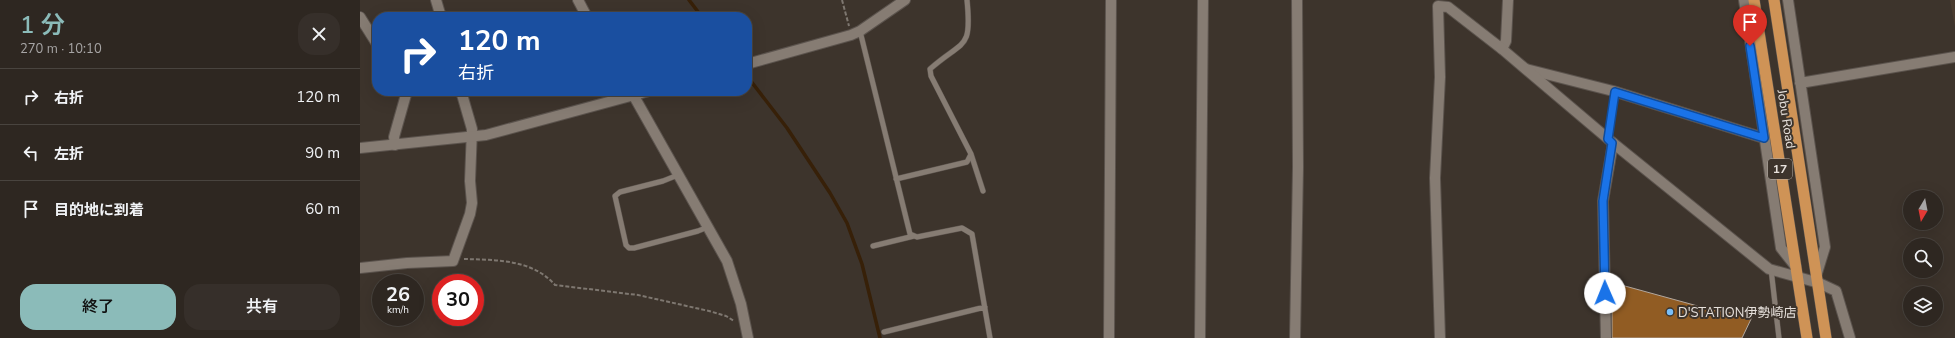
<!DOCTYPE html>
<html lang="ja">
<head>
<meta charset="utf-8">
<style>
  :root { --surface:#2e2721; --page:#362f2a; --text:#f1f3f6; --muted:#a7a5a5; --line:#49443f; --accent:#8bbbb9 }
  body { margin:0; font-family:"Nunito Sans","Noto Sans JP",sans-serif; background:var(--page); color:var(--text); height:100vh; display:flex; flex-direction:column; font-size:15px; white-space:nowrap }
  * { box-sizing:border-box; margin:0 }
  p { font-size:13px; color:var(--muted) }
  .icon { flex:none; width:22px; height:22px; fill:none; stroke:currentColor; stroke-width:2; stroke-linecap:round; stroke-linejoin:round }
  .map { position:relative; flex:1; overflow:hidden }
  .side { display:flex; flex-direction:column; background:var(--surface); width:360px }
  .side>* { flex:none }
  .guide { position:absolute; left:12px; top:12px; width:380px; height:84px; border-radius:16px; box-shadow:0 4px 16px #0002,0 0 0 1px var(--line); background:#1a4fa0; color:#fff; overflow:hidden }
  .needle { width:26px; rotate:190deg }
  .fabs { position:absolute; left:1543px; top:190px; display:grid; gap:8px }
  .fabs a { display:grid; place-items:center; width:40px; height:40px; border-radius:50%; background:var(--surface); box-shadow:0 4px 16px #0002,0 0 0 1px var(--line); font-size:20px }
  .speed { position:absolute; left:12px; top:274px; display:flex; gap:8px; font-size:20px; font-weight:700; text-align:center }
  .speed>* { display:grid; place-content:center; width:52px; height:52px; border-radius:50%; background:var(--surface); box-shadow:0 4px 16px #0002,0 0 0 1px var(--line); line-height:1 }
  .speed small { font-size:10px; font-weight:400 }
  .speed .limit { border:6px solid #d22; background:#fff; color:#111 }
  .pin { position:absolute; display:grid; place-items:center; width:34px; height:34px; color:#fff; margin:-41px -17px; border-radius:50% 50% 50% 0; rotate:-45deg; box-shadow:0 0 4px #0007 }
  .pin .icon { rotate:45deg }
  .me { position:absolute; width:44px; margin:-22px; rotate:359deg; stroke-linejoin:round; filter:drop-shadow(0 0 3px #0008) }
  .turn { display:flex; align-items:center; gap:14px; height:84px; padding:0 20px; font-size:18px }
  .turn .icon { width:52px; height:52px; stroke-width:2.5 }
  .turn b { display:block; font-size:28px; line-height:34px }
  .round { display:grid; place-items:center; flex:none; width:42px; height:42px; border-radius:16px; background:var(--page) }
  .head { display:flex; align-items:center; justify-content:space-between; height:68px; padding:0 20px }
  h1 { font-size:24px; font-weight:600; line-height:30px; color:var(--accent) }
  .primary-button { display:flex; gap:8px; margin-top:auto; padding:8px 20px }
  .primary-button a { flex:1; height:46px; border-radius:16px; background:var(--accent); color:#111; font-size:16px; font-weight:600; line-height:46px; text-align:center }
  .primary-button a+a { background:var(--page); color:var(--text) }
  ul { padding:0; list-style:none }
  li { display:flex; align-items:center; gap:12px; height:56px; padding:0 20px; border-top:1px solid var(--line) }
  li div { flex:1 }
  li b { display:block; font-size:15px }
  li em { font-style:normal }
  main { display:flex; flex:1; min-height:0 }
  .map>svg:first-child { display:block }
  .built { fill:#493b2f }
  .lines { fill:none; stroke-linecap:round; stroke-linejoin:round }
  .stream { stroke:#372008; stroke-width:3.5 }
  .building { fill:#915c23; stroke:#b2a79e }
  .service-casing { stroke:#5b534d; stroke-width:6 }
  .minor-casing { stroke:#5b534d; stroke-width:12 }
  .tertiary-casing { stroke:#5b534d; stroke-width:12 }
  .trunk-casing { stroke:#5b534d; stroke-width:12 }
  .path { stroke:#7e7770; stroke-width:2; stroke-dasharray:4 2; stroke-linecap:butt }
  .service { stroke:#867c73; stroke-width:5 }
  .minor { stroke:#867c73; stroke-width:10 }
  .tertiary { stroke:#867c73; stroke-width:10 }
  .trunk { stroke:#cf9356; stroke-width:11 }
  .route-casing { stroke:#114b97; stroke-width:10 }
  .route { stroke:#1a73e8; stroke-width:7 }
  .poi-dot { fill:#79bff8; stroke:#3d342c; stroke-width:1.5 }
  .labels { text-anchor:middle; stroke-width:4; stroke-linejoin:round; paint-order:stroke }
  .shield { fill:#3d342c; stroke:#b4ada7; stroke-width:1 }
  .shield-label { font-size:12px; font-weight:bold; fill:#e7e1dc }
  .street-label { font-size:13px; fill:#e7e1dc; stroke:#3d342c }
  .poi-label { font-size:13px; fill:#e7e1dc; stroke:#3d342c; text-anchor:start }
</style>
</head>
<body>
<main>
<section class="side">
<div class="head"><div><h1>1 分</h1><p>270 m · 10:10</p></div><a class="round"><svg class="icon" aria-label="close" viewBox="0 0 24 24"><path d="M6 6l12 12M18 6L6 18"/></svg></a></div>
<ul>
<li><svg class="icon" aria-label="right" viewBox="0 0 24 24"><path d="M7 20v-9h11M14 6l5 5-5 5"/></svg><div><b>右折</b></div><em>120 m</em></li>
<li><svg class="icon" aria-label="left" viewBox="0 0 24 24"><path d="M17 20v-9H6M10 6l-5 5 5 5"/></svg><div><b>左折</b></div><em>90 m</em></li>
<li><svg class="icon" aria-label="arrive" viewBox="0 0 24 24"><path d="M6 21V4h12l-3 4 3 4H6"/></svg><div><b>目的地に到着</b></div><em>60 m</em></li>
</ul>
<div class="primary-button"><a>終了</a><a>共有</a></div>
</section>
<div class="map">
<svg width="1595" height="338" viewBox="0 0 1595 338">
  <rect width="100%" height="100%" fill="#3d342c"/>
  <path class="built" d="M1590,0H1595V27Z"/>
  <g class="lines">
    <path class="stream" d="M329,0L342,17
      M387,76L427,128L470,193L487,223L502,264L520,338"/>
  </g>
  <path class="building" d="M1254,283L1345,308L1392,317L1382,338H1252V295L1255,296Z"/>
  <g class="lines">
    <g class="service-casing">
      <path id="service" d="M500,31L550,234L557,237L602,228L612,234L630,338
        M1248,138L1255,92
        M611,154L623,191
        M318,175L303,181L260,192L255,196L266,245L269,248H274L338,231L348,227
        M536,179L607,162L611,154L571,76L570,69C604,39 612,51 607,0
        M513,246L554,236
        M1411,269L1419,338
        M524,332L625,307"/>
    </g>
    <g class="minor-casing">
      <path id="minor" d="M76,0L81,17
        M218,0L227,17
        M1384,0L1421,248L1436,267
        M1428,0L1465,247L1457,273
        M0,17L17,44
        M1142,49L1146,41L1148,0
        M1166,69L1253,91L1404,138
        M1440,83L1595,57
        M271,91L367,261L381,304L388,338
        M35,145L34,137L47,91
        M0,268L47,263L93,261L110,214L112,203L110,181L112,129L101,91
        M1459,283L1476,291L1490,338
        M749,338L751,0
        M840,338L843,0
        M935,338L938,167L937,0
        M1246,338L1243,201L1253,143"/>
    </g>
    <g class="tertiary-casing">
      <path id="tertiary" d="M387,64L491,35L500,31L545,0
        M0,148L126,135L289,91
        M1080,338L1075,178L1080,77L1078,6L1088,7L1142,49L1253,143L1409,269L1459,283"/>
    </g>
    <g class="trunk-casing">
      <path id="trunk" d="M1394,0L1447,338
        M1414,0L1466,338"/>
    </g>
    <path class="path" d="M482,0L489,26
      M104,259C136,260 172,259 195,285L278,295L349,311L366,316L374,321"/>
    <use href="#service" class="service"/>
    <use href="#minor" class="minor"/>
    <use href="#tertiary" class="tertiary"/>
    <use href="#trunk" class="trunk"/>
  </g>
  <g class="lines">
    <g class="route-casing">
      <path id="route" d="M1245,293L1243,201L1252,143L1248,139L1255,92L1404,138L1390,46"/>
    </g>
    <use href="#route" class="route"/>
  </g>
  <circle class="poi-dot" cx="1310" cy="312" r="4"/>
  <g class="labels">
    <rect class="shield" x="1408" y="159" width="24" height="20" rx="3"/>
    <g class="shield-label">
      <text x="1420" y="173">17</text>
    </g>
    <g class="street-label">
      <text transform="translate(1427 119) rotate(81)" y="5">Jobu Road</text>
    </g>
    <g class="poi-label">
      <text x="1318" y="317">D'STATION伊勢崎店</text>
    </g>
  </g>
</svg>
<div class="fabs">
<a><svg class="needle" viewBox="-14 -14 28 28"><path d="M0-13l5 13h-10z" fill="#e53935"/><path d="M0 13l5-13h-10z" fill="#a7a5a5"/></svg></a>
<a><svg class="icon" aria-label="search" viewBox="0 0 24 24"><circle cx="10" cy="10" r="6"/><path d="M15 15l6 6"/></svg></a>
<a><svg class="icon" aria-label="layers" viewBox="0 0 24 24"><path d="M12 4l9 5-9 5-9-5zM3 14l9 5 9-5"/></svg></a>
</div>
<div class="speed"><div>26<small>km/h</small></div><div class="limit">30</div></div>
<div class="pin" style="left:1390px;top:46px;background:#d93025"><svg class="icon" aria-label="arrive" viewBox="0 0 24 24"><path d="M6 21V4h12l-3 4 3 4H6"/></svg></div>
<svg class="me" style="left:1245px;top:293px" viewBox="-20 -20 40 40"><circle r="19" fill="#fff"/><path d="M0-13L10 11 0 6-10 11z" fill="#1a73e8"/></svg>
<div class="guide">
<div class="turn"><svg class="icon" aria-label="right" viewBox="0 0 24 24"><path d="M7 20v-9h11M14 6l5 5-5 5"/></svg><div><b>120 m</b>右折</div></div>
</div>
</div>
</main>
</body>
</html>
